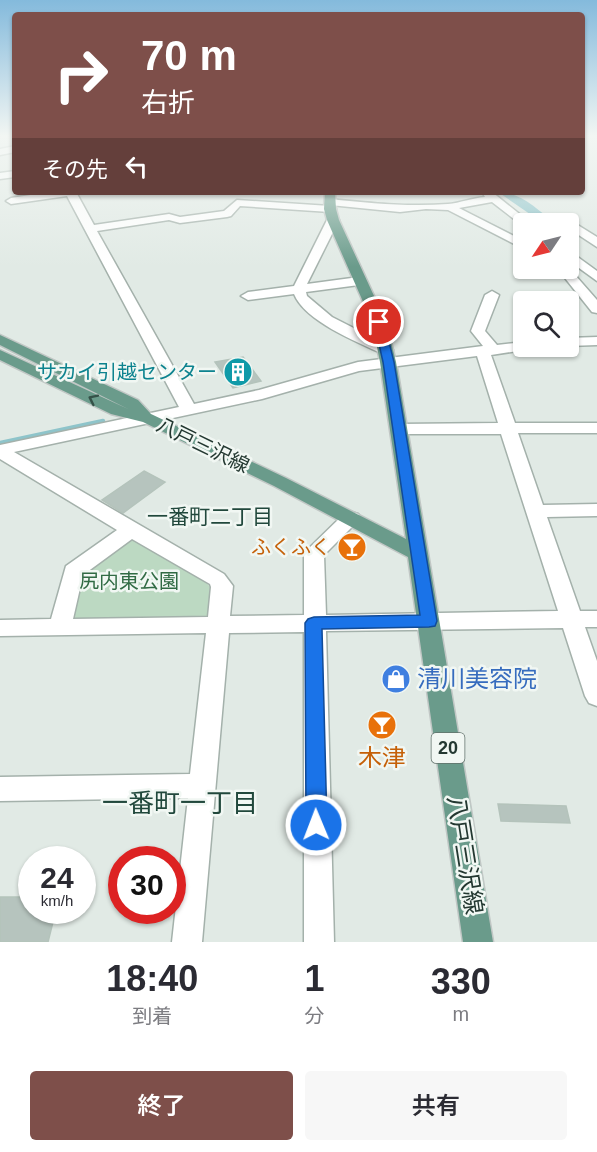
<!DOCTYPE html>
<html lang="ja">
<head>
<meta charset="utf-8">
<style>
  :root { --surface:#fff; --page:#f7f7f7; --text:#2b2b33; --muted:#7c7c81; --accent:#7e4f4a }
  body { margin:0; font-family:Helvetica,"Noto Sans JP",sans-serif; background:var(--page); color:var(--text); height:100vh; display:flex; flex-direction:column; font-size:22px; white-space:nowrap }
  * { box-sizing:border-box; margin:0 }
  p { font-size:20px; color:var(--muted) }
  .icon { flex:none; width:33px; height:33px; fill:none; stroke:currentColor; stroke-width:2; stroke-linecap:round; stroke-linejoin:round }
  .map { position:relative; height:942px; overflow:hidden }
  .side { display:flex; flex-direction:column; background:var(--surface); flex:1 }
  .side>* { flex:none }
  .banner { position:absolute; left:12px; top:12px; width:573px; height:183px; border-radius:6px; box-shadow:0 2px 4px #0004; background:#7e4f4a; color:#fff; overflow:hidden }
  .needle { width:39px; rotate:235deg }
  .fabs { position:absolute; left:513px; top:213px; display:grid; gap:12px }
  .fabs a { display:grid; place-items:center; width:66px; height:66px; border-radius:6px; background:var(--surface); box-shadow:0 2px 4px #0004; font-size:30px }
  .speed { position:absolute; left:18px; top:846px; display:flex; gap:12px; font-size:30px; font-weight:700; text-align:center }
  .speed>* { display:grid; place-content:center; width:78px; height:78px; border-radius:50%; background:var(--surface); box-shadow:0 2px 4px #0004; line-height:1 }
  .speed small { font-size:15px; font-weight:400 }
  .speed .limit { border:9px solid #d22; background:#fff; color:#111 }
  .pin { position:absolute; display:grid; place-items:center; width:51px; height:51px; color:#fff; margin:-26px; border:3px solid #fff; border-radius:50%; box-shadow:0 2px 6px #0007 }
  .me { position:absolute; width:66px; margin:-33px; rotate:359deg; stroke-linejoin:round; filter:drop-shadow(0 0 4px #0008) }
  .turn { display:flex; align-items:center; gap:21px; height:126px; padding:0 30px; font-size:27px }
  .turn .icon { width:78px; height:78px; stroke-width:2.5 }
  .turn b { display:block; font-size:42px; line-height:51px }
  .then { display:flex; align-items:center; height:57px; padding:0 30px; background:#0003; gap:12px; font-size:22px }
  .eta { display:flex; justify-content:space-evenly; align-items:center; height:102px; text-align:center }
  .eta b { font-size:36px; font-weight:600; line-height:42px }
  .cta { display:flex; gap:12px; margin-top:auto; padding:12px 30px }
  .cta a { flex:1; height:69px; border-radius:6px; background:var(--accent); color:#fff; font-size:24px; font-weight:600; line-height:69px; text-align:center }
  .cta a+a { background:var(--page); color:var(--text) }
  .map>svg:first-child { display:block }
  .green { fill:#bcd9c2 }
  .water { fill:#8ec4ca }
  .lines { fill:none; stroke-linecap:round; stroke-linejoin:round }
  .stream { stroke:#8ec4ca; stroke-width:4.5 }
  .building { fill:#b6c4be; stroke:#b4c3bb; stroke-width:1.5 }
  .minor-casing { stroke:#a4b1ab; stroke-width:3 }
  .major-casing { stroke:#c1c7c5; stroke-width:3 }
  .minor { fill:#fff; fill-rule:evenodd }
  .major { fill:#6a9b8b; fill-rule:evenodd }
  .oneway { stroke:#355148 }
  .route { fill:#1a73e8; stroke:#114b97; stroke-width:1.5 }
  .labels { text-anchor:middle; stroke-width:5; stroke-linejoin:round; paint-order:stroke }
  .shield { fill:#f1f7f3; stroke:#61716b; stroke-width:1.5 }
  .shield-label { font-size:18px; font-weight:bold; fill:#233831 }
  .culture-label { font-size:20px; fill:#0d838f; stroke:#f1f7f3; text-anchor:end }
  .street-label { font-size:20px; fill:#233831; stroke:#f1f7f3 }
  .food-label { font-size:20px; fill:#c56008; stroke:#f1f7f3; text-anchor:end }
  .park-label { font-size:20px; fill:#316b44; stroke:#f1f7f3 }
  .neighbourhood-label { font-size:21px; fill:#21483c; stroke:#f1f7f3 }
  .near-shop-label { font-size:24px; fill:#366cbe; stroke:#f1f7f3; text-anchor:start }
  .near-food-label { font-size:24px; fill:#c56008; stroke:#f1f7f3 }
  .near-street-label { font-size:24px; fill:#233831; stroke:#f1f7f3 }
  .near-neighbourhood-label { font-size:26px; fill:#21483c; stroke:#f1f7f3 }
</style>
</head>
<body>
<div class="map">
<svg width="597" height="942" viewBox="0 0 597 942">
  <rect width="100%" height="100%" fill="#e1eae5"/>
  <path class="green" d="M132,538L205,581L210,587L208,615L203,618L72,619L78,572Z"/>
  <path class="water" d="M498,192C521,192 538,210 555,223H543Z"/>
  <g class="lines">
    <path class="stream" d="M0,443L103,421"/>
  </g>
  <path class="building" d="M243,357L261,381L233,388L215,362Z
    M144,471L165,482L123,513L102,500Z
    M498,804L566,806L570,823L501,821Z
    M0,897H32V910H56L48,942H0Z"/>
  <g class="lines">
    <g class="minor-casing">
      <path id="minor" d="M15,146V152L0,155V149Z
        M15,171V177L0,179V173Z
        M50,192H76L94,225L169,214L180,217L224,211L237,200L330,206L336,209L330,212L240,206L231,216L227,217L180,223L169,220L97,231L194,404L259,390L358,362L483,346L471,331L485,295L492,291L499,295L485,331L497,345L524,342V346H531L524,350L491,355L515,423H597V433H518L543,505L597,504V516L547,517L580,611H597V627H585L597,661V706L589,703L585,696L563,628L326,631L334,942H304V632L229,633L202,942H172L188,798L0,801V777L190,774L206,633L0,636V620L51,619L66,566L117,530L0,459V445L179,407L67,196L11,204L6,201L11,198ZM477,356L498,423L400,424L392,429L400,434H501L558,611L326,615L324,555L361,518L358,514L351,512L344,514L304,553V615L230,616L233,586L224,574L14,452L262,399L359,371ZM132,539L210,584L211,587L208,617L73,619L83,575Z
        M482,192H492L532,224H524L523,226L492,202L459,208L524,241V249L448,210L426,209L400,212L330,205L325,202L330,199C369,203 408,207 448,204C460,203 472,198 485,197Z
        M333,217L339,220L307,284L359,277L365,281L359,285L306,292L307,296L332,317L391,347L393,350L391,353H381C355,341 305,321 294,294L248,300L241,296L248,292L294,286L327,220Z
        M568,219L597,237V247L568,228V224H563L564,220Z
        M568,250L597,271V281L568,260Z
        M568,267L597,300V313L592,312L557,268H568Z
        M597,337V345L568,346V338Z"/>
    </g>
    <g class="major-casing">
      <path id="major" d="M325,192H335L336,209L339,220L386,322L396,362L493,942H463L408,557L274,486L143,422L111,414L0,360V350L128,409L0,345V335L138,400L151,414L286,478L406,539L380,362L372,322L327,220L324,209Z"/>
    </g>
    <use href="#minor" class="minor"/>
    <use href="#major" class="major"/>
  </g>
  <defs><path id="oneway-chevron" d="M-2-3.5L2.5 0L-2 3.5" fill="none" stroke-width="1.6" stroke-linecap="round" stroke-linejoin="round" transform="scale(1.5)"/></defs>
  <use class="oneway" href="#oneway-chevron" transform="translate(93 399) rotate(-154)"/>
  <linearGradient id="sky" x2="0" y2="1"><stop stop-color="#84badc"/><stop offset="0.51" stop-color="#f2f6f3"/><stop offset="1" stop-color="#f2f6f3" stop-opacity="0"/></linearGradient>
  <rect width="597" height="267" fill="url(#sky)"/>
  <path class="route" d="M379,318L384,322L394,362L437,621L435,626L429,627L322,629L327,825L324,832L316,835L309,832L306,825L305,623L308,619L314,617L420,615L383,362L374,322Z"/>
  <defs>
    <g id="building-disc" transform="scale(1.5)"><circle r="9.5" fill="#0f9aa8" stroke="#f1f7f3"/><path d="M-4-6H4V6H1V3H-1V6H-4ZM-2.5-4.3h1.7v1.8h-1.7ZM.8-4.3h1.7v1.8H.8ZM-2.5-1h1.7V.8h-1.7ZM.8-1h1.7V.8H.8Z" fill="#fff"/></g>
    <g id="bar-disc" transform="scale(1.5)"><circle r="9.5" fill="#e8710a" stroke="#f1f7f3"/><path d="M-6-5H6L.8 .8V4.5H3.5V6h-7V4.5H-.8V.8Z" fill="#fff"/></g>
    <g id="shop-disc" transform="scale(1.5)"><circle r="9.5" fill="#3f7fe0" stroke="#f1f7f3"/><path d="M-5-2.5h2.3a2.7 3.5 0 0 1 5.4 0H5L5.5 6h-11ZM-1.5-2.5h3a1.5 2.3 0 0 0-3 0Z" fill="#fff"/></g>
  </defs>
  <g fill-rule="evenodd">
    <use href="#building-disc" x="238" y="372"/>
    <use href="#bar-disc" x="352" y="547"/>
    <use href="#shop-disc" x="396" y="679"/>
    <use href="#bar-disc" x="382" y="725"/>
  </g>
  <g class="labels">
    <rect class="shield" x="431.5" y="733" width="33" height="30" rx="4.5"/>
    <g class="shield-label">
      <text x="448" y="754">20</text>
    </g>
    <g class="culture-label">
      <text x="217" y="379">サカイ引越センター</text>
    </g>
    <g class="street-label">
      <text transform="translate(203 445) rotate(26)" y="7">八戸三沢線</text>
    </g>
    <g class="food-label">
      <text x="331" y="554">ふくふく</text>
    </g>
    <g class="park-label">
      <text x="129" y="588">尻内東公園</text>
    </g>
    <g class="neighbourhood-label">
      <text x="210" y="524">一番町二丁目</text>
    </g>
    <g class="near-shop-label">
      <text x="417" y="687">清川美容院</text>
    </g>
    <g class="near-food-label">
      <text x="382" y="766">木津</text>
    </g>
    <g class="near-street-label">
      <text transform="translate(465 855) rotate(81)" y="8">八戸三沢線</text>
    </g>
    <g class="near-neighbourhood-label">
      <text x="180" y="812">一番町一丁目</text>
    </g>
  </g>
</svg>
<div class="fabs">
<a><svg class="needle" viewBox="-14 -14 28 28"><path d="M0-13l5 13h-10z" fill="#e53935"/><path d="M0 13l5-13h-10z" fill="#7c7c81"/></svg></a>
<a><svg class="icon" aria-label="search" viewBox="0 0 24 24"><circle cx="10" cy="10" r="6"/><path d="M15 15l6 6"/></svg></a>
</div>
<div class="speed"><div>24<small>km/h</small></div><div class="limit">30</div></div>
<div class="pin" style="left:379px;top:322px;background:#d93025"><svg class="icon" aria-label="arrive" viewBox="0 0 24 24"><path d="M6 21V4h12l-3 4 3 4H6"/></svg></div>
<svg class="me" style="left:316px;top:825px" viewBox="-20 -20 40 40"><circle r="17" fill="#1a73e8" stroke="#fff" stroke-width="3"/><path d="M0-11L8 9 0 5-8 9z" fill="#fff"/></svg>
<div class="banner">
<div class="turn"><svg class="icon" aria-label="right" viewBox="0 0 24 24"><path d="M7 20v-9h11M14 6l5 5-5 5"/></svg><div><b>70 m</b>右折</div></div>
<div class="then">その先<svg class="icon" aria-label="left" viewBox="0 0 24 24"><path d="M17 20v-9H6M10 6l-5 5 5 5"/></svg></div>
</div>
</div>
<section class="side">
<div class="eta">
<div><b>18:40</b><p>到着</p></div>
<div><b>1</b><p>分</p></div>
<div><b>330</b><p>m</p></div>
</div>
<div class="cta"><a>終了</a><a>共有</a></div>
</section>
</body>
</html>
